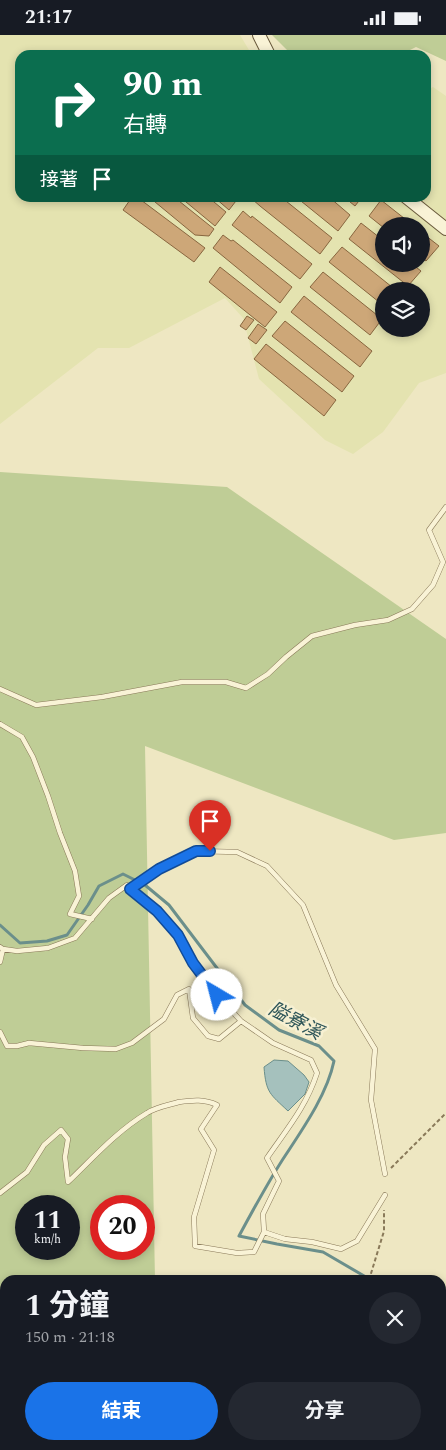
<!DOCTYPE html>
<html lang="zh-TW">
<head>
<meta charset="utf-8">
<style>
  :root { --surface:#171b24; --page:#242831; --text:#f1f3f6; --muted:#9ea1a6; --accent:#1a73e8 }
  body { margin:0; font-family:Spectral,"Noto Sans TC",serif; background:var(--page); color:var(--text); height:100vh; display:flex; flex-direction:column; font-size:19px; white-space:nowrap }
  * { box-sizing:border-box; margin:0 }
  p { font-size:16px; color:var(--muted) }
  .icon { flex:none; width:28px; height:28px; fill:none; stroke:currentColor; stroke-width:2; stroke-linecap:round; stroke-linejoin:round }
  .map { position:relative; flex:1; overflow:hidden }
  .side { position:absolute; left:0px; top:1240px; width:446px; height:175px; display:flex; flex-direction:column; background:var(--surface); border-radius:15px 15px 0 0; box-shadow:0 2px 8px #0003 }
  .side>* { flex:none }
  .top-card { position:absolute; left:15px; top:15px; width:416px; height:152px; border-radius:15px; box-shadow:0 2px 8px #0003; background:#0b6e4f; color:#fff; overflow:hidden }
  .controls { position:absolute; left:375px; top:182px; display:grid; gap:10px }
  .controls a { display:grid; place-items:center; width:55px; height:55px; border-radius:50%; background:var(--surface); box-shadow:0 2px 8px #0003; font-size:25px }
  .speed { position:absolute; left:15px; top:1160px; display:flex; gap:10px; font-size:25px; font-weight:700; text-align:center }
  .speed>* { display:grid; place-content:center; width:65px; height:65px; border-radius:50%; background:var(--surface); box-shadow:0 2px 8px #0003; line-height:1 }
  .speed small { font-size:12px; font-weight:400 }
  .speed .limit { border:8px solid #d22; background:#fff; color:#111 }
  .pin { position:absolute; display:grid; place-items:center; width:42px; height:42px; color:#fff; margin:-51px -21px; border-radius:50% 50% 50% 0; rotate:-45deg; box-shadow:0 0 5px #0007 }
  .pin .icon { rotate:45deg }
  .me { position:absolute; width:55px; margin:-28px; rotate:323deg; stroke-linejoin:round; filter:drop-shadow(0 0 4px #0008) }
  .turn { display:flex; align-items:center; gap:18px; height:105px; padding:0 25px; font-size:22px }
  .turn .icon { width:65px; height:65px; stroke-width:2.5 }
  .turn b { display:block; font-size:35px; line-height:42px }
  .then { display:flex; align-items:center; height:48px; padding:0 25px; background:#0003; gap:10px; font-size:19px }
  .round { display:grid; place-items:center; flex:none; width:52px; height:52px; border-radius:26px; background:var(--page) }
  .overview { display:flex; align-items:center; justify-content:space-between; height:85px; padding:0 25px }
  h1 { font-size:30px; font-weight:700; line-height:38px }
  .button { display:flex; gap:10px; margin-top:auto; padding:10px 25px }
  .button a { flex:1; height:58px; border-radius:30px; background:var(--accent); color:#fff; font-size:20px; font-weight:700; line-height:58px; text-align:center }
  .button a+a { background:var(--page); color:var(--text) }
  .status { display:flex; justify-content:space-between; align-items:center; height:35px; padding:0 25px; background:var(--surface); direction:ltr }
  .status svg { height:14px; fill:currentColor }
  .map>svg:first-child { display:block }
  .farmland { fill:#e4e3b0; fill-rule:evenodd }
  .green { fill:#bfcd96; fill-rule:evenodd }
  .water { fill:#a5c1bd; stroke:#6b8f8b }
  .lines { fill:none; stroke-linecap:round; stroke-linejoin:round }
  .stream { stroke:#6b8f8b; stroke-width:3 }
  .building { fill:#cda778; stroke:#88663f }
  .lane-casing { stroke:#897959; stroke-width:5.5 }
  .secondary-casing { stroke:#6a5a3c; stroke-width:14 }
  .path { stroke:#897959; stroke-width:2; stroke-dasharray:4 2.5; stroke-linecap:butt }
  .lane { stroke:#f9f3d6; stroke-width:4.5 }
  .secondary { stroke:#f9f3d6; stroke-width:12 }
  .route-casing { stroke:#114b97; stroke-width:12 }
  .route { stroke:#1a73e8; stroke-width:9 }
  .labels { text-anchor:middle; stroke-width:5; stroke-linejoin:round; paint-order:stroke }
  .water-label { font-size:19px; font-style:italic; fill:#2d5558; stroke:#f6f0d2 }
</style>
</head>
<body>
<div class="status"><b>21:17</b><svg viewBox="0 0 49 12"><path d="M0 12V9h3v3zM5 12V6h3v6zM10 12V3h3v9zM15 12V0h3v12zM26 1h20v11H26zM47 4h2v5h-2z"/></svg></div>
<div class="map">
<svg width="446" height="1415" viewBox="0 0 446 1415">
  <rect width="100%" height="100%" fill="#eee7c2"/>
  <path class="farmland" d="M0,0H240L252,20H20V162H426V56L433,52L446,61V338L419,348L383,397L353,419L325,405L259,344L243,283L225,263L129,313H98L0,389ZM384,191H421V229H384ZM384,256H421V294H384Z"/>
  <path class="green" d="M272,0H446V26L416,12L400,20H292Z
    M0,437L227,452L446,604V798L394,805L145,711L155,1245H5V1410H158V1415H0ZM26,1171H69V1214H26ZM101,1171H144V1214H101Z"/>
  <path class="water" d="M274,1025L288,1026L304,1040L309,1047L305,1059L288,1076C270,1059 266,1058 264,1032Z"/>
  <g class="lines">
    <path class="stream" d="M0,890L20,908L47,906L67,900L88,870L99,851L123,839L145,850L169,870L245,970L279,995L319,1011L334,1026C327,1060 302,1095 283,1124C267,1149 253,1175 239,1201L277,1209L323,1217L371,1245
      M441,1272L446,1268
      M441,1353L446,1360"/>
  </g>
  <path class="building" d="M132,162H137L205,213L194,227L123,175Z
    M149,162H174L214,194L209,201L195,200Z
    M180,162H208L226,177L215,191Z
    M214,162H239L229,175Z
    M253,162H281L332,203L320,219L260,171L252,164Z
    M296,162H329L350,180L338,196Z
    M344,162H362L355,171Z
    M381,165L414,191H384V193L369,181Z
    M243,176L251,183L252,181L312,229L300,244L232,190Z
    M361,188L384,206V229H412L421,236L408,251L349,204Z
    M421,197L439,211L426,226L421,222Z
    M223,200L231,206L233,205L292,252L280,268L213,213Z
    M342,212L397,256H384V271L329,227Z
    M220,232L277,277L265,292L209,247Z
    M323,237L382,284L370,300L310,252Z
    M304,261L372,316L360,332L291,277Z
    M247,281L254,285L246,295L240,291Z
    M285,286L354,341L342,357L272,301Z
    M258,289L267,295L256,309L248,303Z
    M266,309L336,365L324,381L254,324Z"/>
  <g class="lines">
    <g class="lane-casing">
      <path id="lane" d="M0,654L36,670L102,662L182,647H226L246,653L268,639L286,622L312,601L355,590L388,585L412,574L433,550L443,527L429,495L446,472
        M0,689L22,702L33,722L48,761L60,798L75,836L79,861L70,879L92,884
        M130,853L159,834L196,816L237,817L267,831L303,870L336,950L375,1014L371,1065L385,1139
        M0,912L3,914L17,916L48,913L75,903L109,863L127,850L157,876L178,900L193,928L217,960L241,986L273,1008L311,1025L317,1038C306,1072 287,1094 267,1123L279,1146L263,1179L264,1197L285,1204L312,1207L341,1214L357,1206L385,1160
        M0,927L3,914
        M0,997L7,1011H17L29,1008L83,1013L116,1014L132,1008L164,984L177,960L189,954L193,983L208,1001L219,1004L241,986
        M0,1158L27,1137L44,1110L61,1095L68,1104L65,1122L68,1147C93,1123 117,1096 147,1078C156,1072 169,1070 179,1067C193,1065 205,1064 217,1070L201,1094L214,1115L194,1182L195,1211L237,1218L254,1217L264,1197
        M404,1410L406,1413L405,1415
        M351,1415L352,1410"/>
    </g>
    <g class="secondary-casing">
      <path id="secondary" d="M259,0L269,20
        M406,162L446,194"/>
    </g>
    <path class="path" d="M391,1133L446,1078
      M369,1245L384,1196V1175"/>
    <use href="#lane" class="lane"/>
    <use href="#secondary" class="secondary"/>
  </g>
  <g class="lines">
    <g class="route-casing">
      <path id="route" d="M210,816H196L159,834L130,854L157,876L178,900L193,928L217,960"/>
    </g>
    <use href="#route" class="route"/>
  </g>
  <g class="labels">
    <g class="water-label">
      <text transform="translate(296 985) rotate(28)" y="7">隘寮溪</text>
    </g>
  </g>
</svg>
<div class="controls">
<a><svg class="icon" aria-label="sound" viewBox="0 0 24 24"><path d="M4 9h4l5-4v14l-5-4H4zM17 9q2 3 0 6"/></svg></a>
<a><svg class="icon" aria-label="layers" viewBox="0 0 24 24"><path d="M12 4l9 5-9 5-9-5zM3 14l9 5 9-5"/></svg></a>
</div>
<div class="speed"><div>11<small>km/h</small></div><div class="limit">20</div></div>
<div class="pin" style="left:210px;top:816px;background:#d93025"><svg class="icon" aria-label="arrive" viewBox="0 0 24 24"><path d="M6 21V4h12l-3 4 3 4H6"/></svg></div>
<svg class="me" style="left:217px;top:960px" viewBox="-20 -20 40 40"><circle r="19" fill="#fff"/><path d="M0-13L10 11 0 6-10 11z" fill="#1a73e8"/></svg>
<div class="top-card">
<div class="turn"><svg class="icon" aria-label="right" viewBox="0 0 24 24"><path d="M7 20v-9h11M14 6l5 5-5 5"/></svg><div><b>90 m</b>右轉</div></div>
<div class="then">接著<svg class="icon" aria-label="arrive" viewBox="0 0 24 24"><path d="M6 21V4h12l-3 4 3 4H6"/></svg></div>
</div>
<section class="side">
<div class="overview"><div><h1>1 分鐘</h1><p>150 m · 21:18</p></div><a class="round"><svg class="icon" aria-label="close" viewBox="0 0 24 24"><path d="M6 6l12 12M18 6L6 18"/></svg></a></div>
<div class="button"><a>結束</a><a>分享</a></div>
</section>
</div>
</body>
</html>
